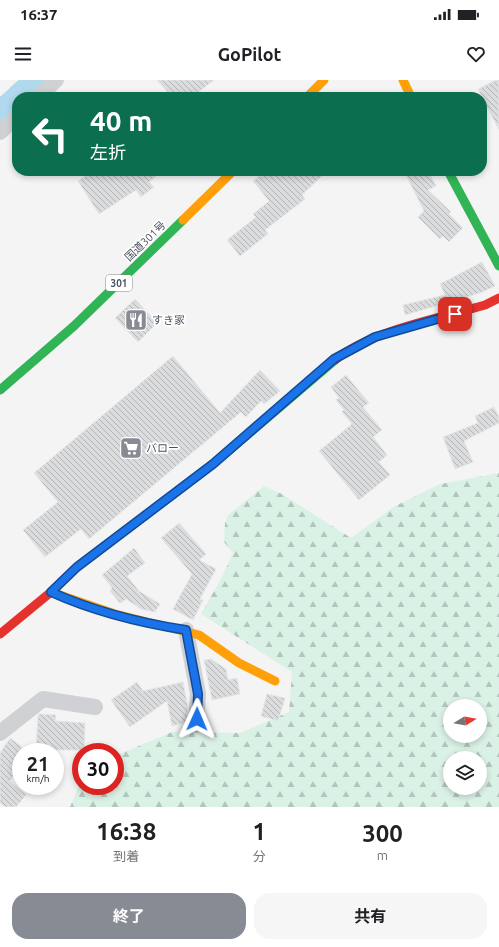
<!DOCTYPE html>
<html lang="ja">
<head>
<meta charset="utf-8">
<style>
  :root { --surface:#fff; --page:#f6f6f6; --text:#202124; --muted:#757577; --accent:#868b94 }
  body { margin:0; font-family:Ubuntu,"Noto Sans JP",sans-serif; background:var(--page); color:var(--text); height:100vh; display:flex; flex-direction:column; font-size:15px; white-space:nowrap }
  * { box-sizing:border-box; margin:0 }
  p { font-size:13px; color:var(--muted) }
  .icon { flex:none; width:22px; height:22px; fill:none; stroke:currentColor; stroke-width:2; stroke-linecap:round; stroke-linejoin:round }
  .map { position:relative; height:727px; overflow:hidden }
  .panel { display:flex; flex-direction:column; background:var(--surface); flex:1 }
  .panel>* { flex:none }
  .hud { position:absolute; left:12px; top:12px; width:475px; height:84px; border-radius:16px; box-shadow:0 2px 6px #0003; background:#0b6e4f; color:#fff; overflow:hidden }
  .needle { width:26px; rotate:79deg }
  .tools { position:absolute; left:443px; top:619px; display:grid; gap:8px }
  .tools a { display:grid; place-items:center; width:44px; height:44px; border-radius:50%; background:var(--surface); box-shadow:0 2px 6px #0003; font-size:20px }
  .speed { position:absolute; left:12px; top:663px; display:flex; gap:8px; font-size:20px; font-weight:700; text-align:center }
  .speed>* { display:grid; place-content:center; width:52px; height:52px; border-radius:50%; background:var(--surface); box-shadow:0 2px 6px #0003; line-height:1 }
  .speed small { font-size:10px; font-weight:400 }
  .speed .limit { border:6px solid #d22; background:#fff; color:#111 }
  .pin { position:absolute; display:grid; place-items:center; width:34px; height:34px; color:#fff; margin:-17px; border-radius:8px; box-shadow:0 2px 6px #0006 }
  .me { position:absolute; width:44px; margin:-22px; rotate:1deg; stroke-linejoin:round; filter:drop-shadow(0 0 3px #0008) }
  .turn { display:flex; align-items:center; gap:14px; height:84px; padding:0 12px; font-size:18px }
  .turn .icon { width:52px; height:52px; stroke-width:2.5 }
  .turn b { display:block; font-size:28px; line-height:34px }
  .eta { display:flex; justify-content:space-evenly; align-items:center; height:68px; text-align:center }
  .eta b { font-size:24px; font-weight:700; line-height:28px }
  .primary-button { display:flex; gap:8px; margin-top:auto; padding:8px 12px }
  .primary-button a { flex:1; height:46px; border-radius:16px; background:var(--accent); color:#fff; font-size:16px; font-weight:700; line-height:46px; text-align:center }
  .primary-button a+a { background:var(--page); color:var(--text) }
  .status { display:flex; justify-content:space-between; align-items:center; height:28px; padding:0 20px; background:var(--surface); direction:ltr }
  .status svg { height:11px; fill:currentColor }
  header { display:flex; justify-content:space-between; align-items:center; height:52px; padding:0 12px; background:var(--surface); font-size:18px; font-weight:700 }
  .map>svg:first-child { display:block }
  .forest { fill:url(#forest-firs); fill-rule:evenodd }
  .lines { fill:none; stroke-linecap:round; stroke-linejoin:round }
  .river { stroke:#b0d9ed; stroke-width:29 }
  .building { fill:url(#building-back-hatch); stroke:#e5e6e7 }
  .street { stroke:#cfd1d4; stroke-width:16 }
  .fast { stroke:#30b455; stroke-width:9 }
  .slow { stroke:#ff9f0a; stroke-width:9 }
  .jam { stroke:#e5322d; stroke-width:9 }
  .route-casing { stroke:#114b97; stroke-width:10 }
  .route { stroke:#1a73e8; stroke-width:7 }
  .labels { text-anchor:middle; stroke-width:3.5; stroke-linejoin:round; paint-order:stroke }
  .shield { fill:#fff; stroke:#818790; stroke-width:1 }
  .shield-label { font-size:10px; font-weight:bold; fill:#4b5360 }
  .street-label { font-size:11px; fill:#4b5360; stroke:#fff }
  .poi-label { font-size:11px; fill:#4b5360; stroke:#fff; text-anchor:start }
</style>
</head>
<body>
<div class="status"><b>16:37</b><svg viewBox="0 0 49 12"><path d="M0 12V9h3v3zM5 12V6h3v6zM10 12V3h3v9zM15 12V0h3v12zM26 1h20v11H26zM47 4h2v5h-2z"/></svg></div>
<header><svg class="icon" aria-label="menu" viewBox="0 0 24 24"><path d="M4 6h16M4 12h16M4 18h16"/></svg>GoPilot<svg class="icon" aria-label="heart" viewBox="0 0 24 24"><path d="M12 20l-8-8c-3-5 5-10 8-4 3-6 11-1 8 4z"/></svg></header>
<div class="map">
<svg width="499" height="727" viewBox="0 0 499 727">
  <defs>
    <pattern id="forest-firs" width="22" height="20" patternUnits="userSpaceOnUse"><rect width="22" height="20" fill="#daf1e6"/><path d="M5 1l3.5 6h-7zM16 11l3.5 6h-7z" fill="#b3c6be"/></pattern>
    <pattern id="building-back-hatch" width="6" height="6" patternUnits="userSpaceOnUse"><rect width="6" height="6" fill="#dbdcde"/><path d="M-1 5l2 2M0 0l6 6M5-1l2 2" fill="none" stroke="#b4b5b7"/></pattern>
  </defs>
  <rect width="100%" height="100%" fill="#f4f4f4"/>
  <path class="forest" d="M499,393V727H70L81,700V706H115V676L172,652L240,653L289,632L292,592L201,534L221,499L233,473L224,462L225,443L228,435L264,406L282,414L351,458L395,426L440,404ZM450,626H480V656H450ZM450,678H480V708H450Z"/>
  <g class="lines">
    <path class="river" d="M21,17L41,0
      M0,36L17,21"/>
  </g>
  <path class="building" d="M157,0H214L192,17H172Z
    M496,0H499V50L478,9Z
    M93,91H162L149,102L154,107L141,117L136,110L99,134L78,101Z
    M266,91H327L302,115L305,119L265,150L268,154L240,176L227,160L256,137L253,134L269,121L253,101Z
    M404,91H428L436,106L428,110L451,132L449,134L463,148L449,162L443,156L440,159L418,137L424,131Z
    M482,182L495,206L480,213L405,235L403,225L445,215L440,204Z
    M135,219L157,243L138,262L115,238Z
    M173,276L220,333L260,290L280,311L264,324L261,321L246,337L241,332L89,459L81,449L45,477L23,450L58,422L34,393Z
    M346,295L369,323L363,327L382,350L373,357L387,375L379,382L390,395L359,420L319,371L352,344L342,332L344,330L336,320L339,318L331,307Z
    M494,327L499,337V343L464,361L473,382L455,389L443,357L478,343L475,336Z
    M179,443L206,474L199,480L216,489L200,519L203,520L193,540L173,529L192,494L161,458Z
    M134,468L145,483L127,496L139,511L160,524L155,532L141,529L126,519L121,523L119,522L110,511L112,508L102,495Z
    M211,579L226,589L228,600L237,598L240,614L212,620L204,580Z
    M137,602L143,611L183,602L188,628L187,642L172,646L167,621L130,647L111,620Z
    M267,614L285,618L278,641L261,636Z
    M39,634L56,635L55,641L85,643L84,670H36L38,635Z
    M10,658L21,666V684L10,701L26,715L16,727H5L0,723V673Z"/>
  <g class="lines">
    <path class="street" d="M38,17L56,0
      M0,52L17,36
      M186,550L198,614L196,645
      M0,653L43,619L95,627"/>
    <path class="fast" d="M448,91L499,186
      M0,310L74,246L183,140
      M134,444L213,384L335,280"/>
    <path class="slow" d="M403,0L411,17
      M307,17L324,0
      M183,140L233,91
      M51,512L115,534L199,555L239,583L275,601"/>
    <path class="jam" d="M335,280C370,251 440,238 485,225L499,218
      M0,554L51,512L77,487L134,444"/>
  </g>
  <g class="lines">
    <g class="route-casing">
      <path id="route" d="M197,639L198,614L186,550C141,543 93,531 51,512L77,487L213,384L334,279L375,257L455,234"/>
    </g>
    <use href="#route" class="route"/>
  </g>
  <defs>
    <g id="restaurant-square" transform="scale(1.15)"><rect x="-9" y="-9" width="18" height="18" rx="4" fill="#868b94" stroke="#fff"/><path d="M-5-6h1v4h1v-4h1v4h1v-4h1v5L-1.5 .5V6h-2V.5L-5-1ZM5-6V6H3V1.5H1.5Q1.5-4 5-6Z" fill="#fff"/></g>
    <g id="supermarket-square" transform="scale(1.15)"><rect x="-9" y="-9" width="18" height="18" rx="4" fill="#868b94" stroke="#fff"/><path d="M-6-5.5h2.5l.6 2H6L4.5 2H-2.5L-4.4-4H-6ZM-1.5 3.2a1.3 1.3 0 1 0 .1 0ZM3 3.2a1.3 1.3 0 1 0 .1 0Z" fill="#fff"/></g>
  </defs>
  <g fill-rule="evenodd">
    <use href="#restaurant-square" x="136" y="240"/>
    <use href="#supermarket-square" x="131" y="368"/>
  </g>
  <g class="labels">
    <rect class="shield" x="106" y="195" width="26" height="16" rx="3"/>
    <g class="shield-label">
      <text x="119" y="207">301</text>
    </g>
    <g class="street-label">
      <text transform="translate(145 161) rotate(-44)" y="4">国道301号</text>
    </g>
    <g class="poi-label">
      <text x="152" y="244">すき家</text>
      <text x="146" y="372">バロー</text>
    </g>
  </g>
</svg>
<div class="tools">
<a><svg class="needle" viewBox="-14 -14 28 28"><path d="M0-13l5 13h-10z" fill="#e53935"/><path d="M0 13l5-13h-10z" fill="#757577"/></svg></a>
<a><svg class="icon" aria-label="layers" viewBox="0 0 24 24"><path d="M12 4l9 5-9 5-9-5zM3 14l9 5 9-5"/></svg></a>
</div>
<div class="speed"><div>21<small>km/h</small></div><div class="limit">30</div></div>
<div class="pin" style="left:455px;top:234px;background:#d93025"><svg class="icon" aria-label="arrive" viewBox="0 0 24 24"><path d="M6 21V4h12l-3 4 3 4H6"/></svg></div>
<svg class="me" style="left:197px;top:639px" viewBox="-20 -20 40 40"><path d="M0-17L14 15 0 8-14 15z" fill="#1a73e8" stroke="#fff" stroke-width="4"/></svg>
<div class="hud">
<div class="turn"><svg class="icon" aria-label="left" viewBox="0 0 24 24"><path d="M17 20v-9H6M10 6l-5 5 5 5"/></svg><div><b>40 m</b>左折</div></div>
</div>
</div>
<section class="panel">
<div class="eta">
<div><b>16:38</b><p>到着</p></div>
<div><b>1</b><p>分</p></div>
<div><b>300</b><p>m</p></div>
</div>
<div class="primary-button"><a>終了</a><a>共有</a></div>
</section>
</body>
</html>
